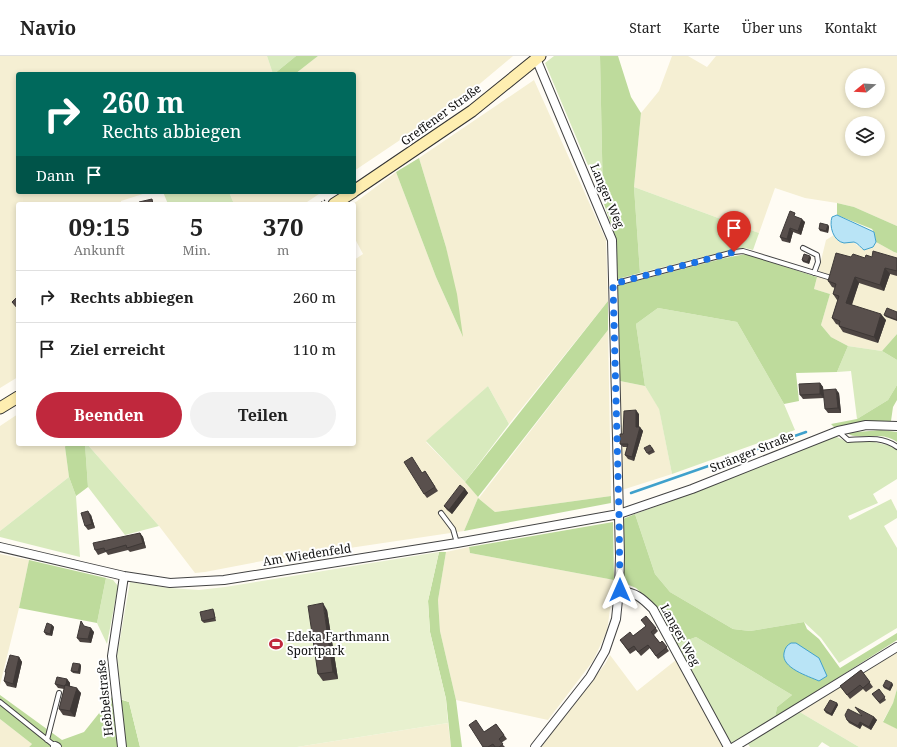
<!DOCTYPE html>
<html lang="de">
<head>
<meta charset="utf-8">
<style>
  :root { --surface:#fff; --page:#f2f2f2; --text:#222; --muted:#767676; --line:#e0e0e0; --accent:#c0283d }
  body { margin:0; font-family:"Noto Serif",serif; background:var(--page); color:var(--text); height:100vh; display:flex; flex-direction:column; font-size:15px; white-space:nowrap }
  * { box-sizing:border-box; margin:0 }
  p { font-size:13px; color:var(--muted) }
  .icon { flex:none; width:22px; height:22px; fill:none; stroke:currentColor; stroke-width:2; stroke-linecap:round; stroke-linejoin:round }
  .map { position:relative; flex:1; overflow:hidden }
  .side { position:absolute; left:16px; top:146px; width:340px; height:244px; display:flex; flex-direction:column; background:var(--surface); border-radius:4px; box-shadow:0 2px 6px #0003 }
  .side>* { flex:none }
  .guide { position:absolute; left:16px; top:16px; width:340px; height:122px; border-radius:4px; box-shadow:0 2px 6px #0003; background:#00695c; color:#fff; overflow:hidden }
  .needle { width:26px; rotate:252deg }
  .fabs { position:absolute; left:845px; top:12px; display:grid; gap:8px }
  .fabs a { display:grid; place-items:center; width:40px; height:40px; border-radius:50%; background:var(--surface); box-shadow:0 2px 6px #0003; font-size:20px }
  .pin { position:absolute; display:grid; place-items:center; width:34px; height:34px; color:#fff; margin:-41px -17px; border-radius:50% 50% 50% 0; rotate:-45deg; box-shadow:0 0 4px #0007 }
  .pin .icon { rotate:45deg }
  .me { position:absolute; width:44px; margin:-22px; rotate:0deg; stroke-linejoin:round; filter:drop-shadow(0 0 3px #0008) }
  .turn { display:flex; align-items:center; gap:14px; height:84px; padding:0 20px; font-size:18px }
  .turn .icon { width:52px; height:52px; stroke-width:2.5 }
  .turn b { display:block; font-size:28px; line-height:34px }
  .then { display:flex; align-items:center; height:38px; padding:0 20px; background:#0003; gap:8px; font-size:15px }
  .eta { display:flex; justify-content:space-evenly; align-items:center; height:68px; text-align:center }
  .eta b { font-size:24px; font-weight:700; line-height:28px }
  .action { display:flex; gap:8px; margin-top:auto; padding:8px 20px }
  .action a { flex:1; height:46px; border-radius:24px; background:var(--accent); color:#fff; font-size:16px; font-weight:700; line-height:46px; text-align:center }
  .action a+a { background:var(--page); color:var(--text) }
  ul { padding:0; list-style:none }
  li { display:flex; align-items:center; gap:12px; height:52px; padding:0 20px; border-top:1px solid var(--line) }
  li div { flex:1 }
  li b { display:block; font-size:15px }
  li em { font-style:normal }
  header { display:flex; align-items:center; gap:24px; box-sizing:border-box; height:56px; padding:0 20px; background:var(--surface); border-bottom:1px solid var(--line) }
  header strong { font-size:19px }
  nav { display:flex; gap:22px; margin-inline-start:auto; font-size:14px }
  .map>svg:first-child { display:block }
  .farmland { fill:#f5efd3; fill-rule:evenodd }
  .green { fill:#d8eabd }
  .forest { fill:#bedb9c }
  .pitch { fill:#e8f1cf }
  .water { fill:#b9e4f6; stroke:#40a1cc }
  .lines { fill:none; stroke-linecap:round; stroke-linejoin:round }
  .stream { stroke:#40a1cc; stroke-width:2.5 }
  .lane-casing { stroke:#434343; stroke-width:6 }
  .street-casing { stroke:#434343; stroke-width:10 }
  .secondary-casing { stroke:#323232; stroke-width:13 }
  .path { stroke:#323232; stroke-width:1.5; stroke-dasharray:4 2; stroke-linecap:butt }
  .lane { stroke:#fff; stroke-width:4 }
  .street { stroke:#fff; stroke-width:8 }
  .secondary { stroke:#feeeb0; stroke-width:11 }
  .wall { fill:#4d4542 }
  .shaded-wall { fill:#3e3836 }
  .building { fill:#59504d; stroke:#3e3836 }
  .route { stroke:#1a73e8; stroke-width:7; stroke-dasharray:0 12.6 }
  .labels { text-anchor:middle; stroke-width:4; stroke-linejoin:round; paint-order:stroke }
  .street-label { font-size:12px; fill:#101010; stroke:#fff }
  .poi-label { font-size:12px; fill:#101010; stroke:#fff; text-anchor:start }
</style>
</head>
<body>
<header>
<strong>Navio</strong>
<nav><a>Start</a><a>Karte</a><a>Über uns</a><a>Kontakt</a></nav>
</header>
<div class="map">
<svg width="897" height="691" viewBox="0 0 897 691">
  <rect width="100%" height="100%" fill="#fffcf4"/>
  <path class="farmland" d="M0,0H267L273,18H18V136H149L121,145V148H18V321L0,332Z
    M318,0H513L464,41L354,115V18H295Z
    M672,0H688L707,11L716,0H897V170L854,151L837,147L805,142L775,132L759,177L634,131L641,57L659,35ZM852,19H878V45H852ZM852,67H878V93H852Z
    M534,24L606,184L608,245L509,368L488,330L426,386L465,426L479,442L608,274L611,440L495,456L478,442L464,475L262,505L205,516L195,517L159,470L87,388H354V204L363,198L354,181V148H353L396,116L436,221L462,279L446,191L419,102Z
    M229,136H322L304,148H234Z
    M834,179L839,185L845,187L853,186L861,192L873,191L876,186L894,196L897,197V278L882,295L848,290L831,281L821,269L830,238L814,233L826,184Z
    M620,325L645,330L659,352L672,418L622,434Z
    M18,358V388H66L65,391L69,421L0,475V370Z
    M469,491L470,497L614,524L607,575L593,605L548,664L456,644L440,575L438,544L446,496Z
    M0,498L29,504L19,552L0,629Z
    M897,594V633L893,647L883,665L897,673V691H859L798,655Z
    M610,599L637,635L676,604L723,691H541L605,608Z
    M0,663L32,688L29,691H0Z
    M448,667L451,691H297Z"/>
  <path class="green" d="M267,0H296L274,18H273Z
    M554,0H600L603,145L545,7Z
    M634,131L759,177L753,194L745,192L734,193L640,217Z
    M163,136H229L234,148H168Z
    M658,252L737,266L784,348L795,374L672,418L659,353L645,330L636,268Z
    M848,290L882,295L897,304V329L888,344L857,363L851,315L837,316Z
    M488,330L509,368L465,426L426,385Z
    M835,380L847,386H874L891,390L897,394V423L873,438L878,447L848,460L850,464L891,443L897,455V462L884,470L897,492V572L839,607L821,582L804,566L750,575L733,573L670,536L655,518L635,458L696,436Z
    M85,388H87L159,470L125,479L88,431Z
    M69,421L76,440L80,501L0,481V475Z
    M106,522L113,524L118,530L107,588L97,567Z
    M696,581L792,639L777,651L775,662L732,689L675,589Z
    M798,655L859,691H830L822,686L818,691H750L748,688Z"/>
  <path class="forest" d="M296,0H318L295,18H274Z
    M600,0H618L631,41L641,57L634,131L640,217L618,223L615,179L603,145Z
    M419,102L446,191L457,238L463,281L436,221L396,116Z
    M837,147L854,151L897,170V197L894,196L876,186L874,176L872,173L837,159Z
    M746,198L817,221L814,233L830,238L821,269L831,281L848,290L837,316L796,317L799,345L784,348L737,266L658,252L636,268L645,330L620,325L617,230L725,202Z
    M608,245V274L478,441L465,426Z
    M897,278V304L882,295Z
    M897,329V344L893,351L891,365L865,366L834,371L831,368L857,363L888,344Z
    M881,374L897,376V386C883,376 870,382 855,380C852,380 849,378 846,377Z
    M66,388H85L88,431L76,440L69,421L65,391Z
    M611,440V447L464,475L478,442L495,456Z
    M635,458L655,518L670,536L733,573L750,575L804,566L807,573L819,583L840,612L897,577V584L775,662L777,651L792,639L696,581L675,589L655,550L636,532L624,527L623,463Z
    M613,466L614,524L470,497L469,491Z
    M439,496H446L438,544L440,575L456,644L462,691H451L446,643L430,576L428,545Z
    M29,504L106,522L97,567L19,552Z
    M897,633V673L883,666L893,647Z
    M0,639L62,684L84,676L112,641L129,646L140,691H29L32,688L0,663Z"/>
  <path class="pitch" d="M439,496L428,545L430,576L446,643L448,667L297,691H140L129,646L121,643L117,600L130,526L169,532L199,534L225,531Z"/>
  <path class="water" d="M837,159L874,176L876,186L873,191L864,194C861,192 858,187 854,186C851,186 847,187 844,187C833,185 829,170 832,161Z
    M791,587H796L819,602L827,620L819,625C808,620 781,612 784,597C785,592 787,589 791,587Z"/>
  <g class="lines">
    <path class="stream" d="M631,437L806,376"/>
    <g class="lane-casing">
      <path id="lane" d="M803,192L817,199L818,206L814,217
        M613,228L734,196L743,195L828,221
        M839,376L848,384C866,383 882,380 897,391
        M441,457L453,473L457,487
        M0,646L55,690
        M47,684L59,637"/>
    </g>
    <g class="street-casing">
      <path id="street" d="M0,491L124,520L170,527L224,524L457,487L619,458L692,433L838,375L866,369L897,370
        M619,534C637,538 640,540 653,553L728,691
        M55,690L57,691
        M122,691L112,600L124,520
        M535,691L590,621L605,595L616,563L619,534L620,500L612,184L535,0
        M734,691L897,591"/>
    </g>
    <g class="secondary-casing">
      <path id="secondary" d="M354,135L472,55L540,0
        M334,148L353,136
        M0,352L18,341"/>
    </g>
    <path class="path" d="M319,148L325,144"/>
    <use href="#lane" class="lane"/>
    <use href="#street" class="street"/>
    <use href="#secondary" class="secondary"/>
  </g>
  <path class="wall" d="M797,161L805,166L801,179L793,176L790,187L782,185L780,181Z
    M828,169L829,171L828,177L820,175L819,173Z
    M810,200L811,202L809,208L803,206L802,204Z
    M851,201L865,202L872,201L897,202V220L890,218L884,235L859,227L852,249L886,264L878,287L843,276L839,270V269L836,268L832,262L838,244H837L833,238L835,232L832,231L828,225Z
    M897,256V265L886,261L884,259Z
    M820,327L823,331L824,342L803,343L800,339Z
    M839,337L841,357H828L825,353Z
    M639,358V371L643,375L634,405L628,403L625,399L627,391H623L620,388L623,378Z
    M652,391L655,396L649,399L647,397Z
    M425,415L438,435L427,442L424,438L423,417Z
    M465,433L468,437L452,458L447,454L444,450Z
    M91,459L95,472L88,474L85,470Z
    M140,477L143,481L146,492L130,496L128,494L108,499L106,496L98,499L95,494Z
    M327,554L338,623L323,625L318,618Z
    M214,555L216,565L204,567L202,565Z
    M646,560L658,575L654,579L660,587L662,585L669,595L658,603L650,592L641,600L636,594L630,598L620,584L633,580L646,570Z
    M52,569L54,571L52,580L46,579L44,576Z
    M84,571L94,576L91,587L80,586L77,582Z
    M19,601L22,606L16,632L7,630L4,625L6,617L5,616Z
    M80,608L81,610L80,618L73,617L71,615Z
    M861,614L873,631L866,636L863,633L850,643L840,630Z
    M67,623L70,627V630L81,637L75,661L63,659L59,653L64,633L58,632L55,628Z
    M892,627L893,629L890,635L884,632L883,630Z
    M879,633L886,644L880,648L872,638Z
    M837,647L838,649L832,660L826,657L824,654Z
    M862,660L874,661L877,664L871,674L862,669L860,673L849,667L847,664Z
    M496,668L507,683L501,687L505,691H483L484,676Z"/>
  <path class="shaded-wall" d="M802,163L805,166L801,179L798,175Z
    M828,169L829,171L828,177L826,175Z
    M790,172L793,176L790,187L787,183Z
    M810,200L811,202L809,208L807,206Z
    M885,212L890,218L884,235L880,229Z
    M855,221L859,227L850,253L846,247Z
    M881,258L886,264L878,287L874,281Z
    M820,327L823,331L824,342L820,338Z
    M836,333L839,337L841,357L838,352Z
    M636,354L639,358V375L636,371Z
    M640,371L643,375L634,405L632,401Z
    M465,433L468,437L452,458L449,454Z
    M88,455L91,459L95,472L92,468Z
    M140,477L143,481L146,492L143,487Z
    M323,547L327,554L338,623L333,616Z
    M52,569L54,571L52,580L50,578Z
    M91,572L94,576L91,587L88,583Z
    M19,601L22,606L16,632L13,628Z
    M80,608L81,610L80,618L78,616Z
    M67,623L70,627L69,635L66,630Z
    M892,627L893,629L890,635L889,633Z
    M77,632L81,637L75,661L70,655Z
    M837,647L838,649L832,660L831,658Z
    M874,661L877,664L871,674L869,671Z
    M860,666L862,669L860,673L858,670Z"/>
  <path class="building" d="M152,143L153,148H140L139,146Z
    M790,155L795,157L794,160L802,163L798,175L790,172L787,183L780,181Z
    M820,167L828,169L826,175L819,173Z
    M873,195L897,202V215L885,212L880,229L855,221L846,247L881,258L874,281L839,270L840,265L832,262L839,240L833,238L836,228L828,225L836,197L851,201L853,198L865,202L866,199L872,201Z
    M804,198L810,200L807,206L802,204Z
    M18,240V253L12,246Z
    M887,252L897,256V264L884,259Z
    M820,327V338L800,339L799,328Z
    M836,333L838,352L825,353L823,334Z
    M636,354V371H640L632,401L625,399L628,388H620V378H623L624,355Z
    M650,389L653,394L647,397L644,392Z
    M412,401L422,417L425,415L435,431L424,438L404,406Z
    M460,429L465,433L449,454L444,450Z
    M88,455L92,468L85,470L81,457Z
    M140,477L143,487L127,492L126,489L105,495L104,492L95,494L93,487Z
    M323,547L333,616L318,618L308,550Z
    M213,553L215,562L202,565L200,556Z
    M646,560L656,572L651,576L660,587L662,585L667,591L656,600L648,589L638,596L634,590L628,594L620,584L630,576L633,580L646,570L641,564Z
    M81,565L84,570L91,572L88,583L77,582Z
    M47,567L52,569L50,578L44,576Z
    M10,599L19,601L13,628L4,625L6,616H5Z
    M73,607L80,608L78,616L71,615Z
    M861,614L870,626L863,632L860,629L847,639L840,630Z
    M57,621L67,623L66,629H65L64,630L55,628Z
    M886,624L892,627L889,633L883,630Z
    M65,629L77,632L70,655L59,653Z
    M879,633L885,641L879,646L872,638Z
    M830,644L837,647L831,658L824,654Z
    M855,651L874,661L869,671L860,666L858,670L847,664L845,659L848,653L862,660Z
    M476,664L484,676L496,668L504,679L499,683L503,688L499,691H495L493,688L488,691H483L469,669Z"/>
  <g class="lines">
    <path class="route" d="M620,534L619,458L613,228L734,196"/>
  </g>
  <defs>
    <g id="stadium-bare" transform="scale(1.08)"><path d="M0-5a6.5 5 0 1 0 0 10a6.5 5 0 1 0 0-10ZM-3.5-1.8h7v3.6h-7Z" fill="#c0283d" stroke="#fff" stroke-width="2.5" paint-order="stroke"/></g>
  </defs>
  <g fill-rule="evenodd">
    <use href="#stadium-bare" x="276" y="588"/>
  </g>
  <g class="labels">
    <g class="street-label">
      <text transform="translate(441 59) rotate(-36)" y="4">Greffener Straße</text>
      <text transform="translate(607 140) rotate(67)" y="4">Langer Weg</text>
      <text transform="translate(752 396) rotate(-22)" y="4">Stränger Straße</text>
      <text transform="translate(307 499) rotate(-9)" y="4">Am Wiedenfeld</text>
      <text transform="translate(680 579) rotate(61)" y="4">Langer Weg</text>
      <text transform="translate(105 642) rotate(-96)" y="4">Hebbelstraße</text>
    </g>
    <g class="poi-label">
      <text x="287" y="585">Edeka Farthmann<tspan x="287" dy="14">Sportpark</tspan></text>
    </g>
  </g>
</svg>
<div class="fabs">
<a><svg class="needle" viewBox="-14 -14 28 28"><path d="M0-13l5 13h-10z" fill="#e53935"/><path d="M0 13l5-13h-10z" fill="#767676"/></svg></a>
<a><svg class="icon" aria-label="layers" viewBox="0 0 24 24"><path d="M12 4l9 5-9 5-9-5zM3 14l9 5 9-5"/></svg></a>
</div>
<div class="pin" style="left:734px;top:196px;background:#d93025"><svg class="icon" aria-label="arrive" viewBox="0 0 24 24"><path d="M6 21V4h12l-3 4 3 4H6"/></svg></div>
<svg class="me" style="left:620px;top:534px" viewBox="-20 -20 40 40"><path d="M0-17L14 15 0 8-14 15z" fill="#1a73e8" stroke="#fff" stroke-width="4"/></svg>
<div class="guide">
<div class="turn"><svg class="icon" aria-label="right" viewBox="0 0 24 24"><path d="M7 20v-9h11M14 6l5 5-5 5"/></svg><div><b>260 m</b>Rechts abbiegen</div></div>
<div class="then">Dann<svg class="icon" aria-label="arrive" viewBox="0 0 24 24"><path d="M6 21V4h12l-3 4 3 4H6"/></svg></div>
</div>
<section class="side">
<div class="eta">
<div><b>09:15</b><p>Ankunft</p></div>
<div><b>5</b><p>Min.</p></div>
<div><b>370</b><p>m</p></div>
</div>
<ul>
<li><svg class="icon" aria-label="right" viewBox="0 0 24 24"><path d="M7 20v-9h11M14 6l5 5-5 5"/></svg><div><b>Rechts abbiegen</b></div><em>260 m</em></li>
<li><svg class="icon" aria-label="arrive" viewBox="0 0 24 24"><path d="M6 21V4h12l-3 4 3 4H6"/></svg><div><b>Ziel erreicht</b></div><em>110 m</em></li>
</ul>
<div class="action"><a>Beenden</a><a>Teilen</a></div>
</section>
</div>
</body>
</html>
